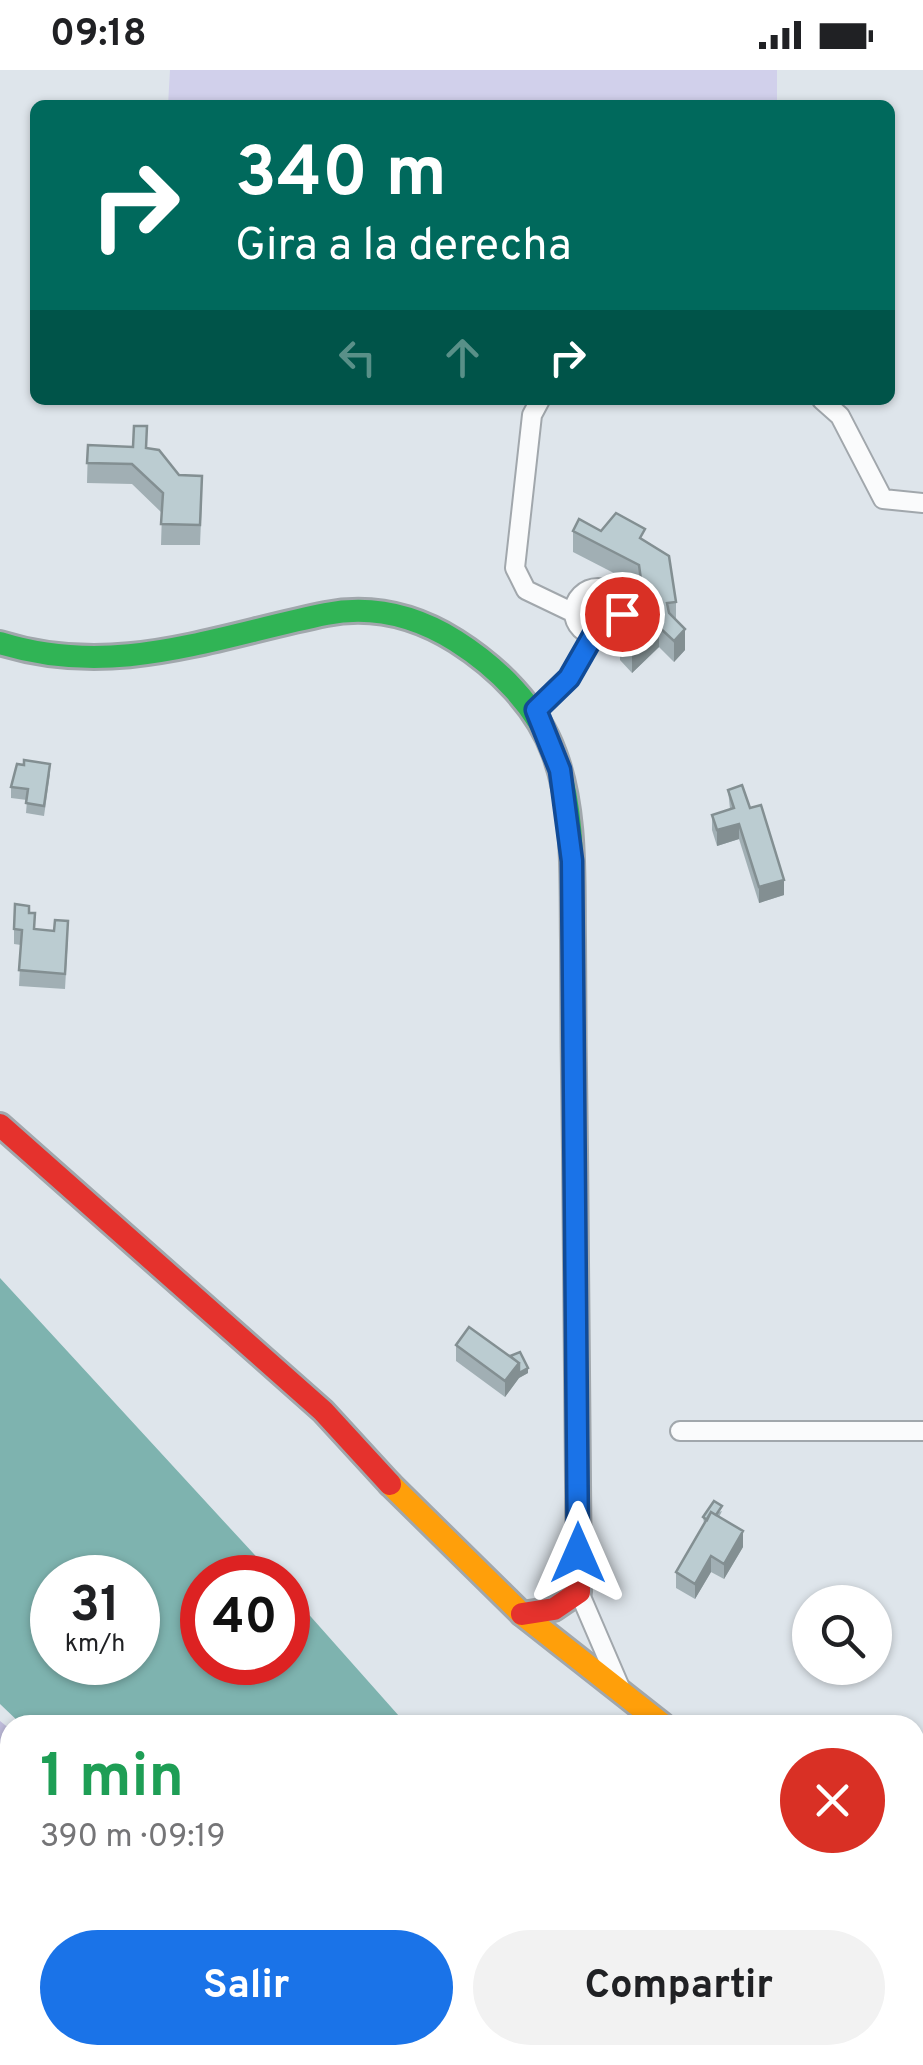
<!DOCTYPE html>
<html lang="es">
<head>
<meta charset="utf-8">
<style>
  :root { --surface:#fff; --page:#f2f2f2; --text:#202124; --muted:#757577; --accent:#1a73e8 }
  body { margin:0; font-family:Overpass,sans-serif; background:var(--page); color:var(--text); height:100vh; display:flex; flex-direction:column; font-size:38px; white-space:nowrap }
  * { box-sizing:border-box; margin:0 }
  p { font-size:32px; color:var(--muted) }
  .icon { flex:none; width:55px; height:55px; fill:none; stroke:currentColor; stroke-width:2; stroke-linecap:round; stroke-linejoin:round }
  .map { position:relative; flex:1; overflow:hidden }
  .panel { position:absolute; left:0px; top:1645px; width:925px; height:350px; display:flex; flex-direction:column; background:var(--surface); border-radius:30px 30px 0 0; box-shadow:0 2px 8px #0004 }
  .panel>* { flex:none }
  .hud { position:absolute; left:30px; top:30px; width:865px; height:305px; border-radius:15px; box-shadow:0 2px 8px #0004; background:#00695c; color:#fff; overflow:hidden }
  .fabs { position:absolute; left:792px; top:1515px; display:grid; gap:20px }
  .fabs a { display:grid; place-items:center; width:100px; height:100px; border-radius:50%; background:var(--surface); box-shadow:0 2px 8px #0004; font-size:50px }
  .speed { position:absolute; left:30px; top:1485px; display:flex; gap:20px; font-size:50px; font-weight:700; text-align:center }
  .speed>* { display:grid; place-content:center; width:130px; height:130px; border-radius:50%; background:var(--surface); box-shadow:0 2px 8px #0004; line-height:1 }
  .speed small { font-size:25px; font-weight:400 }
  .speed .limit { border:15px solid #d22; background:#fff; color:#111 }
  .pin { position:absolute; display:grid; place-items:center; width:85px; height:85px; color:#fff; margin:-42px; border:5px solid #fff; border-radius:50%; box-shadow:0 2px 10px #0007 }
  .me { position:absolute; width:110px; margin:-55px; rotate:0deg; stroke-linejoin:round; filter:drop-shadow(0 0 8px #0008) }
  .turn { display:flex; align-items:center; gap:35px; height:210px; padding:0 40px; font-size:45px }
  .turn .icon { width:130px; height:130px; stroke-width:2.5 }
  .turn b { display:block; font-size:70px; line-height:85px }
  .lanes { display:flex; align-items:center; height:95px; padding:0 40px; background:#0003; justify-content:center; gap:50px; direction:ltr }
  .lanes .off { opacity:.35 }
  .round { display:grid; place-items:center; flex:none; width:105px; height:105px; border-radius:52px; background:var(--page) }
  .summary { display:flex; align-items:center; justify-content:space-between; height:170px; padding:0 40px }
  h1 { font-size:60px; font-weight:700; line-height:75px; color:#1e9e55 }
  .primary-button { display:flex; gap:20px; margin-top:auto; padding:20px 40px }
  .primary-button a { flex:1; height:115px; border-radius:60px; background:var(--accent); color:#fff; font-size:40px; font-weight:700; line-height:115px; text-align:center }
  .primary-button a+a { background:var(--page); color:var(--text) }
  .status { display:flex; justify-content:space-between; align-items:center; height:70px; padding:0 50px; background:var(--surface); direction:ltr }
  .status svg { height:28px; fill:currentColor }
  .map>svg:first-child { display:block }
  .green { fill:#d1d0eb }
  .forest { fill:#bfbcdb }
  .water { fill:#7eb3af; fill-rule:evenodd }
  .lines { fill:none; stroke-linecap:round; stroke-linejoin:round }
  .street-casing { stroke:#a1a7ac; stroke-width:22 }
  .fast-casing { stroke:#a1a7ac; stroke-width:28 }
  .slow-casing { stroke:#a1a7ac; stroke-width:28 }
  .jam-casing { stroke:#a1a7ac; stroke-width:28 }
  .street { stroke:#fafbfc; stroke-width:18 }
  .fast { stroke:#30b455; stroke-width:22 }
  .slow { stroke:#ff9f0a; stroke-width:22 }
  .jam { stroke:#e5322d; stroke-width:22 }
  .wall { fill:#a1afb4 }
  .shaded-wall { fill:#838f92 }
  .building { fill:#bbccd1; stroke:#838f92; stroke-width:2.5 }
  .route-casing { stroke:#114b97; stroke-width:25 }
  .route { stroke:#1a73e8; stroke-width:18 }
</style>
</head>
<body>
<div class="status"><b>09:18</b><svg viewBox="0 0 49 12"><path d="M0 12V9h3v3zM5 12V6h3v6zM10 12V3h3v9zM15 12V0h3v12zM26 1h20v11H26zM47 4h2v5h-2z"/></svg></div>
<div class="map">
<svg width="923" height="1995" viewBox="0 0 923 1995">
  <rect width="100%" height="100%" fill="#dee5eb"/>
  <path class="green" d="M170,0H777V35H168Z
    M0,1789L10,1800V1985H174L182,1995H0Z"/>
  <path class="forest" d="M0,1651L10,1659V1800L0,1789Z
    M174,1985H298L312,1995H182Z"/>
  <path class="water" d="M0,1208L275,1507L202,1508V1592H288V1521L407,1655H22L0,1634ZM52,1508H138V1592H52Z
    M340,1985H774L790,1995H351Z"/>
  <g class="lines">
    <g class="street-casing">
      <path id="street" d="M540,330L532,345L515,498L526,520L574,543
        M822,330L840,346L883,429L923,433
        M574 542a24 24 0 1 1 48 0a24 24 0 1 1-48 0Z
        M536,640L569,608L593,565
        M680,1361H923
        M579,1522L622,1622
        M915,1827L923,1830"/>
    </g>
    <g class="fast-casing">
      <path id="fast" d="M0,573C115,609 213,567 326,544C372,535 416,546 456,571C497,597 537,636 554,683C576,741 572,809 573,870C573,941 574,1011 575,1082"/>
    </g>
    <g class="slow-casing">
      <path id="slow" d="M390,1414L522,1544L663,1655"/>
    </g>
    <g class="jam-casing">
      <path id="jam" d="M0,1055L323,1341L390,1414
        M522,1544L554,1539L579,1522L575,1082"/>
    </g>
    <use href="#street" class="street"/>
    <use href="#fast" class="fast"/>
    <use href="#slow" class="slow"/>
    <use href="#jam" class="jam"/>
  </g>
  <path class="wall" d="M88,375L147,378L179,405L202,427L200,475H161L162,443L132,414L87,413Z
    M573,461H601L645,471L676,532V550L685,580L674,592L659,577L632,603L620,590V570L643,548L639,516L573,482Z
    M24,695L50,704L44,746L26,743L27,730L11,728V717Z
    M728,720L750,738L784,825L759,833L739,769L717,776L712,760V745L730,739Z
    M29,843L35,859L68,867L65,919L19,916L21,875L14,874V859Z
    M456,1275L528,1303L519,1308L505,1327L456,1291Z
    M722,1441L719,1447L743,1477L724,1509L711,1502L695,1529L676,1518V1502L704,1453L703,1447Z"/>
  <path class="shaded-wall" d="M659,557V577L632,603V582Z
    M685,559V580L674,592V571Z
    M739,754V769L717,776V760Z
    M784,810V825L759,833V817Z
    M519,1293L528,1298V1303L519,1308L505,1327V1311Z
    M743,1461V1477L724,1509V1494Z
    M711,1486V1502L695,1529V1514Z"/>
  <path class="building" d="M134,356H147L146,378L159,380L179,405L202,406L200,455L161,454L163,423L132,394L87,393L88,375L133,377Z
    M616,443L645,459L640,468L669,486L676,532L667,533L669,543L685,559L674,571L659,557L632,582L620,570L646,546L639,495L573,461L579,449L601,461Z
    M24,690L50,694L44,736L26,733L28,719L11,717L17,694L24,695Z
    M742,715L750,738L761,735L784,810L759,817L739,754L717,760L712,745L734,738L728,720Z
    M15,834L29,836V843H35L34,859L54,861L55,850L68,851L65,904L19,900L22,860L14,859Z
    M469,1257L519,1293L505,1311L456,1275Z
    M520,1282L528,1298L519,1303V1293L510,1286Z
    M714,1431L722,1436L716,1445L711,1442L707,1450L703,1447Z
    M711,1442L743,1461L724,1494L711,1486L695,1514L676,1502Z"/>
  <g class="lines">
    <g class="route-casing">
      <path id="route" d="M578,1483L572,791L560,700L536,640L569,608L593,566L609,563L622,544"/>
    </g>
    <use href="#route" class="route"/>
  </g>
</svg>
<div class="fabs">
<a><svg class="icon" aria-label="search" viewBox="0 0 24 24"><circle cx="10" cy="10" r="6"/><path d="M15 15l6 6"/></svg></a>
</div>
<div class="speed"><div>31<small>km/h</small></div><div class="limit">40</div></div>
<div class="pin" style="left:622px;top:544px;background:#d93025"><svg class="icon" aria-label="arrive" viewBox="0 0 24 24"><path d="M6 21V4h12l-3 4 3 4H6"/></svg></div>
<svg class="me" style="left:578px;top:1483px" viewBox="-20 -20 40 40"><path d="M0-17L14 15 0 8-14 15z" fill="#1a73e8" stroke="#fff" stroke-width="4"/></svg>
<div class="hud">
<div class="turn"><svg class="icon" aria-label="right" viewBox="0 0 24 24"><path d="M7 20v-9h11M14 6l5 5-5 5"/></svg><div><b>340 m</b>Gira a la derecha</div></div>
<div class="lanes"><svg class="icon off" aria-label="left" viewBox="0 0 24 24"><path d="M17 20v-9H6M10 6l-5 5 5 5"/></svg><svg class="icon off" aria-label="ahead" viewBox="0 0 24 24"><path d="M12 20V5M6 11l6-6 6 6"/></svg><svg class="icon" aria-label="right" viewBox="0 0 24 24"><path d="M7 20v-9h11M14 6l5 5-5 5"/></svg></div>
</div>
<section class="panel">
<div class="summary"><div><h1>1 min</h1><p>390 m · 09:19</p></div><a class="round" style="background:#d93025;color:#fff"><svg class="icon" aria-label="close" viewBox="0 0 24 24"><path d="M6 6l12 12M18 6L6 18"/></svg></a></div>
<div class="primary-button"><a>Salir</a><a>Compartir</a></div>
</section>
</div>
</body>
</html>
